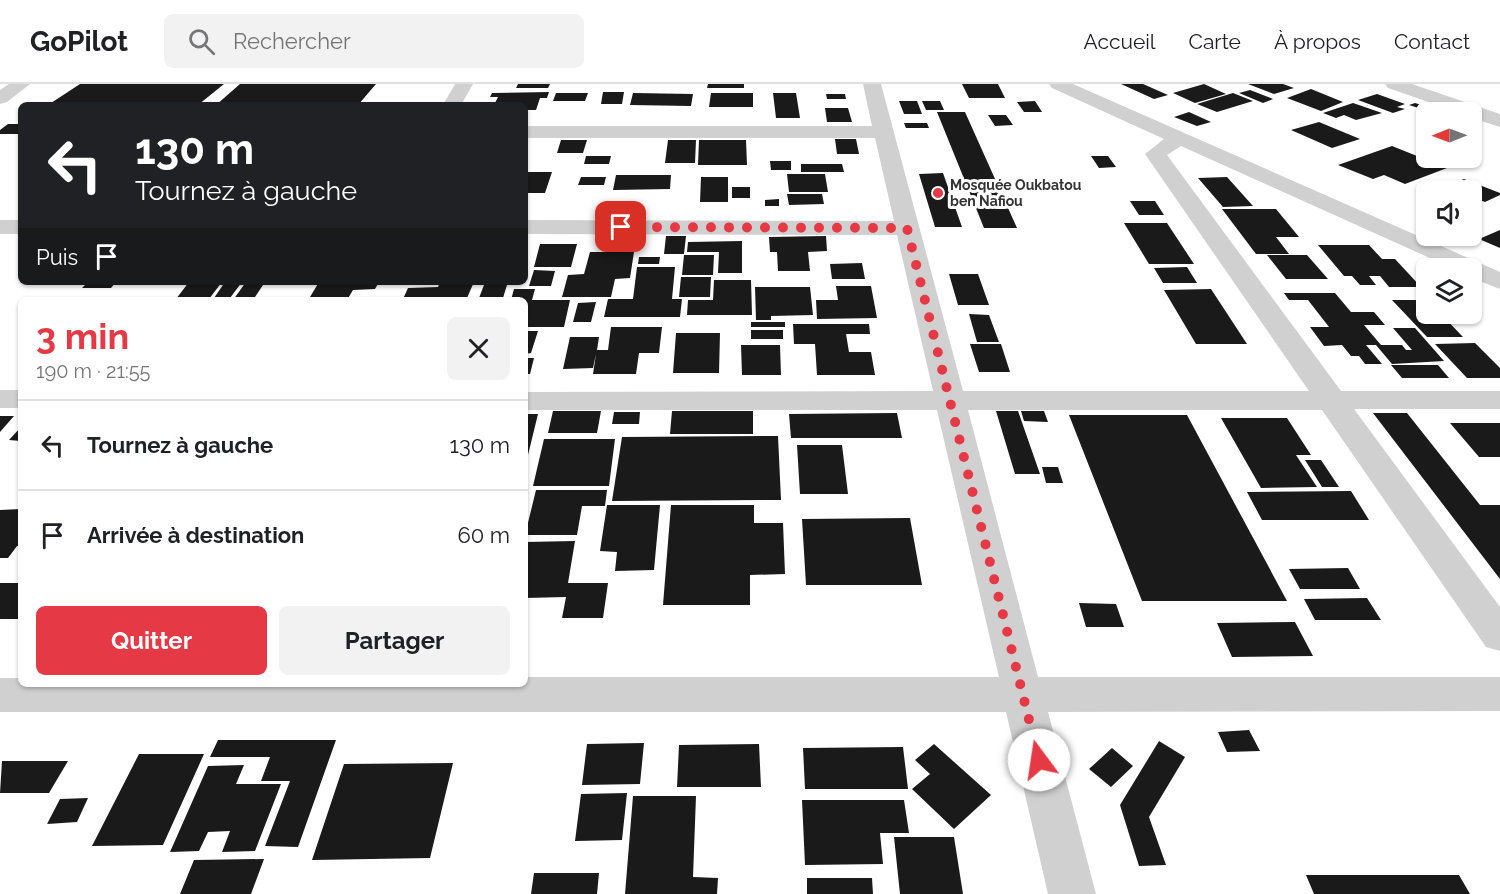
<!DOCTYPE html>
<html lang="fr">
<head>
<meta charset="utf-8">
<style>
  :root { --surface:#fff; --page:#f2f2f2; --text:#202124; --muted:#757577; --line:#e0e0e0; --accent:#e63946 }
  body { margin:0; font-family:Raleway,sans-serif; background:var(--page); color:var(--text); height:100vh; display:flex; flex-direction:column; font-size:22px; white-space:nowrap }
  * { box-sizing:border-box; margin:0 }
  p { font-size:20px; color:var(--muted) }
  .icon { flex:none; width:33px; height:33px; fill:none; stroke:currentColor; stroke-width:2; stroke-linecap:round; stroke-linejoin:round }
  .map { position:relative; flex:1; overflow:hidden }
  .sheet { position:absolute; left:18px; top:213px; width:510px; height:390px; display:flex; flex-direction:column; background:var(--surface); border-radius:9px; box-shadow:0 2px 4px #0004 }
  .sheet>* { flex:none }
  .banner { position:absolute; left:18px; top:18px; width:510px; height:183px; border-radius:9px; box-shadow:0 2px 4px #0004; background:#202124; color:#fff; overflow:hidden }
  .needle { width:39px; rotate:269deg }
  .tools { position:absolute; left:1416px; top:18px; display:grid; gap:12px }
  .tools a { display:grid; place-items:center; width:66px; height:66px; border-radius:9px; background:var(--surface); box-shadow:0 2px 4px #0004; font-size:30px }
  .pin { position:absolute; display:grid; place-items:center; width:51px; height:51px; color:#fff; margin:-26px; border-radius:12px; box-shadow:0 3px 9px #0006 }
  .me { position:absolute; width:66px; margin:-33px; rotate:346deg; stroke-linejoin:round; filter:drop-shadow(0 0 4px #0008) }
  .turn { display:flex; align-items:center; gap:21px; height:126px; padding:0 18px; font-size:27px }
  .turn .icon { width:78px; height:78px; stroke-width:2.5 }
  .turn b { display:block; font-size:42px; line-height:51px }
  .then { display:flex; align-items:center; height:57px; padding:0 18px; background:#0003; gap:12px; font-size:22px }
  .round { display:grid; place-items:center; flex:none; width:63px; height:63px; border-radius:9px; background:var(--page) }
  .head { display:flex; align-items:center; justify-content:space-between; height:102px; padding:0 18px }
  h1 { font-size:36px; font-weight:700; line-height:45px; color:var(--accent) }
  .cta { display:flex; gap:12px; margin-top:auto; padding:12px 18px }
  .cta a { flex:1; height:69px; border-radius:9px; background:var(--accent); color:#fff; font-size:24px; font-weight:700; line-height:69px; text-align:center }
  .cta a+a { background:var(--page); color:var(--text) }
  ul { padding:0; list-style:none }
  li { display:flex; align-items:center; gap:18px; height:90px; padding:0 18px; border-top:2px solid var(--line) }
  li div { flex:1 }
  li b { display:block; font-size:22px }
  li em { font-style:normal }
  header { display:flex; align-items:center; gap:36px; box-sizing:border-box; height:84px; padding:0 30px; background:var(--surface); border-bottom:2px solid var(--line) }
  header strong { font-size:28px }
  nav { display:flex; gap:33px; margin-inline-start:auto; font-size:21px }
  .search { width:420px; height:54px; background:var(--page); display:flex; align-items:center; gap:15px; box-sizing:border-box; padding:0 21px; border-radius:9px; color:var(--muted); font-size:22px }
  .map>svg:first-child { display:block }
  .building { fill:#1a1a1a }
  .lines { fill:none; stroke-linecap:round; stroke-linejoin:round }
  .minor { fill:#d0d0d0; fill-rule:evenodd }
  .route { stroke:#e63946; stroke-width:10; stroke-dasharray:0 18 }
  .poi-dot { fill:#e63946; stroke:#fff; stroke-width:2 }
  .labels { text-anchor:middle; stroke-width:6; stroke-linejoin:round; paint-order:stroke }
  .far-poi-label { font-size:14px; font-weight:bold; fill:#333; stroke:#fff; text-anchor:start }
</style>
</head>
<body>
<header>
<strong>GoPilot</strong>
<div class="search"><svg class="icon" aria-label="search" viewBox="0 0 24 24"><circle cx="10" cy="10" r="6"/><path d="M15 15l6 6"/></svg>Rechercher</div>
<nav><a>Accueil</a><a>Carte</a><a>À propos</a><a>Contact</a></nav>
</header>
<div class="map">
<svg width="1500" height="810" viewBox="0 0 1500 810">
  <rect width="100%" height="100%" fill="#fff"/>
  <path class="building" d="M80,0H224L198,21H48Z
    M240,0H376L358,21H216Z
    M518,0H550L548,4H516Z
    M708,0H744V4H707Z
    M962,0H998L1005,14H969Z
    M1121,0H1143L1168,11L1154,15Z
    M1204,0L1226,10L1195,19L1173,9Z
    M1248,0H1283L1294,4L1274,10Z
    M1311,5L1343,18L1321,27L1287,14Z
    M1250,6L1273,15L1263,19L1239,9Z
    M549,8L547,14H540L536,26H525V21H494L498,13H490L492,9Z
    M603,8H624L622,20H601Z
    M556,9H588L585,17H553Z
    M633,9L693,10L691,22L630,21Z
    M711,9H753V23H709Z
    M773,9H796L800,34H776Z
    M1233,9L1253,17L1217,28L1197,20Z
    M826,10H845L846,15H827Z
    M1377,10L1405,20L1397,23L1405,25L1393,29L1358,16Z
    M899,17H917L922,30H904Z
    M922,17H940L944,26H926Z
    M1035,17L1042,28H1024L1017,18Z
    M1353,19L1382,29L1356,36L1344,31L1336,34L1323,29Z
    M1415,19L1444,28H1431L1409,21Z
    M825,24H848L852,38H827Z
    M937,28H965L1017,144H984Z
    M1189,28L1211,38L1197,42L1174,33Z
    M988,31H1006L1013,41L995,42Z
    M1319,38L1360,55L1332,64L1291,46Z
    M904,39H927L929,44H906Z
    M8,40H21V47L18,50H0V46Z
    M835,55H856L859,70H837Z
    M561,56H587L583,69H557Z
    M668,56H696L695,79H665Z
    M699,56H746L747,81H698Z
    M1392,62L1447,84L1405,100L1384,91L1373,95L1338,81Z
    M586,72H611L609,80H584Z
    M1091,72H1108L1116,83L1099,84Z
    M770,77H791V86H771Z
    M801,80H842L844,88H801Z
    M526,88H552L545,109H525Z
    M943,89L962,143H935L919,90Z
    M787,90H825L828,108H789Z
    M616,91H671L670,105L613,106Z
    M581,93H606L604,101H578Z
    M701,93H728V118H700Z
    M1227,93L1253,122L1223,123L1198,94Z
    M1464,95L1500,109V111L1485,118L1472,113V106H1435Z
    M732,103H750V114H732Z
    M787,110H822L824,120L789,121Z
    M779,115V122H765V116Z
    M1130,117H1155L1164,131H1139Z
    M1222,125H1276L1299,153H1276L1289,170H1256Z
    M1124,139H1167L1194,180H1149Z
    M1500,146V164L1479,155Z
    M666,152H686L684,170H664Z
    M826,152L827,167L808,168L810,187H778L777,168H770L769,153Z
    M742,157V189H718L719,168H687L688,158Z
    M540,160H577L571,183H534Z
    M1318,161H1369L1382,175H1395L1421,203H1389L1380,192H1369L1376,201H1360L1352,192H1344Z
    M590,168H634L630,194L615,195L611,213H562L568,191L584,190Z
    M684,171H714L713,191H682Z
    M1267,171H1307L1328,195H1286Z
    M639,173H660L659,180H638Z
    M862,179L865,195H832L830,180Z
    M637,183H675L672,215H682L680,233H604L608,215H633Z
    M1187,183L1197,199H1163L1154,184Z
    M534,186L555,187L551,202H529Z
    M949,190H978L989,221H958Z
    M681,193H711L710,213H679Z
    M714,196H751L752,231H687L688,216H713Z
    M88,198H116L111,204H82Z
    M189,198H222L209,215H176Z
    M225,198H242L230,214H214Z
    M246,198H265L253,216H233Z
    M319,198H379L375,205L353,206L347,216L310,213Z
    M440,198H474L467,214L403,215L408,204L438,203Z
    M484,201H507L503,214H479Z
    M836,202H871L877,234L817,235L816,216H838Z
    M755,203H810L813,231L771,232V236H756Z
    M514,205H535L532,216H570L564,243H525V216H511Z
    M1211,205L1247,260H1196L1164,206Z
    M1284,209H1335L1351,228H1374L1385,241H1364L1381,261H1402L1406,266H1412L1393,244H1415L1444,277L1392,280L1376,261H1366L1382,280H1365L1359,272H1351L1342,261L1324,262L1310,243H1329L1308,216H1289Z
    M1392,216H1426V230H1441L1463,253H1427Z
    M596,218L591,238H573L578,219Z
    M969,230L989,231L999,258H977Z
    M751,238H785V243H751Z
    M793,240H869L870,250H846L849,268H871L875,291H817L815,260H794Z
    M611,243H662L659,269H639L636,290H593L596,270L593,284L563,285L570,253H599L597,266H608Z
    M751,246H783V255H751Z
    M525,247H538L531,269L525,270Z
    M676,249H720L719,289H673Z
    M1475,259L1500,284V294H1467L1435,260Z
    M970,260H1001L1010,288H979Z
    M741,261H780L781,291H742Z
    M525,274H534L530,290H525Z
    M1391,281H1438L1449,294H1402Z
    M553,327H601L597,349H548Z
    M672,327H753V350H670Z
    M996,327H1018L1040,390H1015Z
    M1021,327H1044L1048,338L1024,337Z
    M614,328H640L639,340H612Z
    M897,329L902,354H791L789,330Z
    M1373,329H1407L1480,421H1500V495Z
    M525,330H538L527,375H525Z
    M1069,331H1187L1287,517H1142Z
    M0,332H14L0,348Z
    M1221,334H1287L1311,371H1296L1317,403L1261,404Z
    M1450,339H1500V373H1479Z
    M21,343V357L9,356Z
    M778,352L781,416L612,417L622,353Z
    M544,355H615L609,402H533Z
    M797,361H842L848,410H800Z
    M1305,376H1321L1339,403H1322Z
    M1042,383H1058L1063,399H1046Z
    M536,406H607L605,422H582L577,451H525Z
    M1351,407L1369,436H1262L1247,408Z
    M607,421H660L654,486L615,487L617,468L600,467Z
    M671,421H754V439H783L785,490L750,491V521H663Z
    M21,425V462H17L8,474H0V426Z
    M910,434L922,501H806L802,435Z
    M575,457L568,499H608L603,534H562L566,513L525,514V458Z
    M1348,484L1360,505H1300L1289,485Z
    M0,499H21V535H0Z
    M1367,514L1381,536H1315L1304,515Z
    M1079,519L1116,520L1124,543H1086Z
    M1295,538L1313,572L1232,573L1217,539Z
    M1249,646L1260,667L1227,668L1218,648Z
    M218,656H336L298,763L265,762L290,697H261L270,673H210Z
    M1159,657L1185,673L1149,733L1166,781L1139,782L1120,721Z
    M644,659L640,700L582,701L587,660Z
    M759,660L761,703H677L679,661Z
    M934,660L991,711L954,745L912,705L930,690L915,676Z
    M903,663L908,705H805L803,664Z
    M1112,664L1133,682L1111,703L1089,685Z
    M139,670H204L163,761L92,762Z
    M2,677H68L49,709H0Z
    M453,679L430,774L312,776L344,680Z
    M244,681L236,700H281L255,767L222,768L230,747L208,748L199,767L170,768L208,682Z
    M627,709L622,756L575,757L581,710Z
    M633,712H696L693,793L718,794L717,810H625Z
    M88,714L77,738L47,740L60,715Z
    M802,716H904L909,749H880L883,780L805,781Z
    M894,753H954L963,810H900Z
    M264,775L251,810H180L194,776Z
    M534,789H599L597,810H531Z
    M1306,791H1459L1470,810H1314Z
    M807,794H872L873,810H807Z"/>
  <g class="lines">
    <path class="minor" d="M9,0H30L7,18L0,20V6Z
      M455,0H473L461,21H443Z
      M863,0H881L963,307H1309L1145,70L1164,55L1052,4L1049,0H1073L1500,188V205L1472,194V184H1452L1181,62L1167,71L1341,307H1500V325H1354L1500,523V567L1486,563L1322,326H968L1038,593H1500V627L1048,628L1096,810H1048L1006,628H0V594H21V600H525V593H999L937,326H525V308L933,307L897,151L525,150V136L894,137L875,54H525V42H872Z
      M1385,0H1412L1500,30V43L1472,34V28H1457L1388,4Z
      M0,136H21V150H0Z
      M0,306H21V324H0Z"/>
  </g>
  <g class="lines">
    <path class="route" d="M621,143L907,144L1039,676"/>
  </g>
  <circle class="poi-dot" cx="938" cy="109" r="6"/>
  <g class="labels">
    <g class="far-poi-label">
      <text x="950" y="106">Mosquée Oukbatou<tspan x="950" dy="16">ben Nafiou</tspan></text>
    </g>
  </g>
</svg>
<div class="tools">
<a><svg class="needle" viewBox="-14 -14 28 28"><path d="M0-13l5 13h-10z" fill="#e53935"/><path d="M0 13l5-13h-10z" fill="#757577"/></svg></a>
<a><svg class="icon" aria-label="sound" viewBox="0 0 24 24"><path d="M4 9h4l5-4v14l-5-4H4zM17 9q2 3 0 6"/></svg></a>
<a><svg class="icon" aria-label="layers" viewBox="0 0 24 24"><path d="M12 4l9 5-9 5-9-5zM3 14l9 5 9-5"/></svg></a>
</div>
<div class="pin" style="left:621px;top:143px;background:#d93025"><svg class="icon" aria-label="arrive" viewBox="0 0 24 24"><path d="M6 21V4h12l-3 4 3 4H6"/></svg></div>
<svg class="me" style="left:1039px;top:676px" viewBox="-20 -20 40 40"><circle r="19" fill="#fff"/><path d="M0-13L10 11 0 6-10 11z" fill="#e63946"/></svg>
<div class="banner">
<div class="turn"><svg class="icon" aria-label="left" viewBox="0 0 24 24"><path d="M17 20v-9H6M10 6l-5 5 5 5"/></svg><div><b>130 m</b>Tournez à gauche</div></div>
<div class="then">Puis<svg class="icon" aria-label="arrive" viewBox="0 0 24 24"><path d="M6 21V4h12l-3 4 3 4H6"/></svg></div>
</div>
<section class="sheet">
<div class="head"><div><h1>3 min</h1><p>190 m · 21:55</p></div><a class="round"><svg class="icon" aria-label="close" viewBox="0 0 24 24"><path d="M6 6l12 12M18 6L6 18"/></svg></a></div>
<ul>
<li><svg class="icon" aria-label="left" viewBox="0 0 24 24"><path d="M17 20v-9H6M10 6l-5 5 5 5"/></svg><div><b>Tournez à gauche</b></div><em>130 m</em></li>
<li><svg class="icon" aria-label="arrive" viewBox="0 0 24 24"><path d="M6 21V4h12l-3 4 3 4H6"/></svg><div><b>Arrivée à destination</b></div><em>60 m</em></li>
</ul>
<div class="cta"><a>Quitter</a><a>Partager</a></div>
</section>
</div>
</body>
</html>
